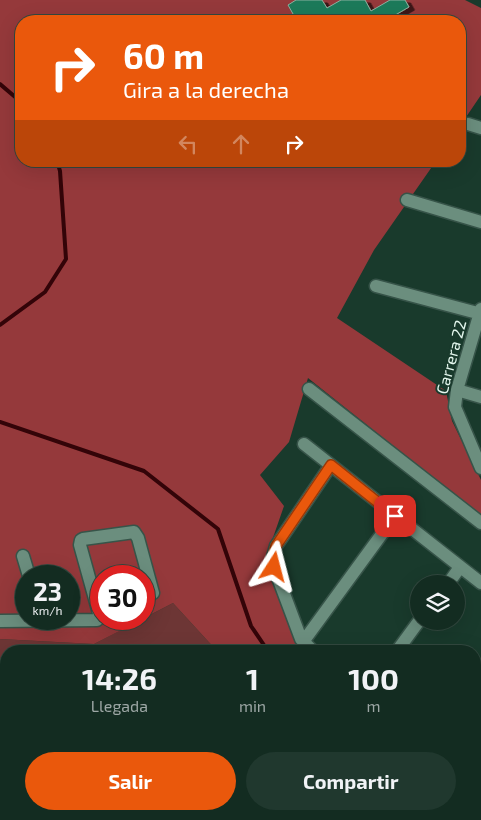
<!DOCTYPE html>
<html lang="es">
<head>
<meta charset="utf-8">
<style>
  :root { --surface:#132c21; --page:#20382e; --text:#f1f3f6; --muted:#9da7a5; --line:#32483f; --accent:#ea580c }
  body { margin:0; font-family:"Exo 2",sans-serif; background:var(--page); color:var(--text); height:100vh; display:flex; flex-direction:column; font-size:19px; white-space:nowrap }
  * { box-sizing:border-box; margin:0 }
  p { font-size:16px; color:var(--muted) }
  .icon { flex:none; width:28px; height:28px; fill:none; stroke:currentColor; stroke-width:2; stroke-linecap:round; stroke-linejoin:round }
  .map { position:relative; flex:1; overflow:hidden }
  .sheet { position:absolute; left:0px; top:645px; width:481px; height:175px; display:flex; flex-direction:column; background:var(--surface); border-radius:20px 20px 0 0; box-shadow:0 5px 20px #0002,0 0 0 1px var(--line) }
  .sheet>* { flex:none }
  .hud { position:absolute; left:15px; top:15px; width:451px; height:152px; border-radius:20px; box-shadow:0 5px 20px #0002,0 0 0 1px var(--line); background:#ea580c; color:#fff; overflow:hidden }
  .buttons { position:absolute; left:410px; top:575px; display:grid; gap:10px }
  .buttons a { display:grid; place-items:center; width:55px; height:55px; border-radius:50%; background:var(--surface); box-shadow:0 5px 20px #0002,0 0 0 1px var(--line); font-size:25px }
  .speed { position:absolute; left:15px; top:565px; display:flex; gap:10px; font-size:25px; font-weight:700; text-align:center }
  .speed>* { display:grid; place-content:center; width:65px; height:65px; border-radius:50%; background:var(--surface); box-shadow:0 5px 20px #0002,0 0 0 1px var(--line); line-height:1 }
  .speed small { font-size:12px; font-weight:400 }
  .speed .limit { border:8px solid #d22; background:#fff; color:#111 }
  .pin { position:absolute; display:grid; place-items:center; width:42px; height:42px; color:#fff; margin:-21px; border-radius:10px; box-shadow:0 2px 8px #0006 }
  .me { position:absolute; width:55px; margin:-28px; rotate:9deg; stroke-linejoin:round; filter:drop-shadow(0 0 4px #0008) }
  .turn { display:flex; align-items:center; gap:18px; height:105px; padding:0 25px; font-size:22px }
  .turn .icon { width:65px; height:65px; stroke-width:2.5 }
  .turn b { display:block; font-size:35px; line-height:42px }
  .lanes { display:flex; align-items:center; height:48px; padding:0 25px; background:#0003; justify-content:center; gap:25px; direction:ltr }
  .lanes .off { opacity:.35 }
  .eta { display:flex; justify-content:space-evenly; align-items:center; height:85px; text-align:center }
  .eta b { font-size:30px; font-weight:700; line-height:35px }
  .button { display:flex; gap:10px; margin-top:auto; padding:10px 25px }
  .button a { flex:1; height:58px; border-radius:30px; background:var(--accent); color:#fff; font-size:20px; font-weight:700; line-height:58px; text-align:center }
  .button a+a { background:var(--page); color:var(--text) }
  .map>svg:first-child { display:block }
  .green { fill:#6d3635 }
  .forest { fill:#95393b; fill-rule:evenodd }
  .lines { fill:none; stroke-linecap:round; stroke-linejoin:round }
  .stream { stroke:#330408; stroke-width:4 }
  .building { fill:#1a7a5a; stroke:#8cb09f; filter:url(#shadow) }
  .street-casing { stroke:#375449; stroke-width:15 }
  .street { stroke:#6b8e7e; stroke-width:12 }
  .route-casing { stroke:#983908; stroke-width:12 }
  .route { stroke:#ea580c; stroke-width:9 }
  .labels { text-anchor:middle; stroke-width:4; stroke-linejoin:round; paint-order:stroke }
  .street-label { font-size:16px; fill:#e4f7ee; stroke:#193a2c }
</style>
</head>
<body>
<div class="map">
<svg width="481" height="820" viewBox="0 0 481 820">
  <defs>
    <filter id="shadow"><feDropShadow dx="5.5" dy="3" stdDeviation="0" flood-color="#0009"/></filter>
  </defs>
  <rect width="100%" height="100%" fill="#193a2c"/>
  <path class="green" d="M173,603L217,651H6V814H269V820H0V639L94,644Z"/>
  <path class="forest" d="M0,0H465L481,8V95L460,126V21H21V161H436L374,250L337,318L446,391L452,421L481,480V516L308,378L289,442L260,475L284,506L268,552L296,641L305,651H217L173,603L144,618V576H101V619H143L94,644L0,639ZM26,576H69V619H26Z
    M481,766V820H436L442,814H475V773Z
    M269,814H351L346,820H269Z"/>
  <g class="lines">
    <path class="stream" d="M0,84L21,102
      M0,325L45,292L66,259L60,171L57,161
      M0,422L144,471L218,529L251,626L268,651
      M314,814V820"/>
  </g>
  <path class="building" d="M296,0H322L327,8L341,0H365L371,11L390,0H405L409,7L385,21H297L288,5Z"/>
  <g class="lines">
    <g class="street-casing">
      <path id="street" d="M468,124L481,128
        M407,200L481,222
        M376,286L481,314
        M481,309L457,390L455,407L481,468
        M309,389L481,523
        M457,390L481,397
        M304,444L481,583
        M23,556L29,576
        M448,584L460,567
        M0,621L97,620L100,617L80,545L81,540L83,539L134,532L138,538L153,593
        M303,642L395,516
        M313,651L301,639L274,567L273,557L276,546L331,465
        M397,651L419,621
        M475,765L481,758
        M353,820L358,814
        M430,820L435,814"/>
    </g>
    <use href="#street" class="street"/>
  </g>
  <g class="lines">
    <g class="route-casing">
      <path id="route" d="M274,567L273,557L276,546L331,465L395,516"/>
    </g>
    <use href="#route" class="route"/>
  </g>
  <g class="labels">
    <g class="street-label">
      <text transform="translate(451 357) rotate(-75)" y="6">Carrera 22</text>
    </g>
  </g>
</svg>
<div class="buttons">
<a><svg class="icon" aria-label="layers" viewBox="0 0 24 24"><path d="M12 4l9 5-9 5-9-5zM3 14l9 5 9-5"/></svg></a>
</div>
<div class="speed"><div>23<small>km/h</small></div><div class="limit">30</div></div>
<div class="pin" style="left:395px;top:516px;background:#d93025"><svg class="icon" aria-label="arrive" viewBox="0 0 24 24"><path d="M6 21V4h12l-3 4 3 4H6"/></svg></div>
<svg class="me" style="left:274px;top:567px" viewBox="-20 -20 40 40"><path d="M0-17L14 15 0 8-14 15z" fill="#ea580c" stroke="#fff" stroke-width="4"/></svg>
<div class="hud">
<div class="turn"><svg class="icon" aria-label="right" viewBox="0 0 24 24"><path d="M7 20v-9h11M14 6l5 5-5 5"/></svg><div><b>60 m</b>Gira a la derecha</div></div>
<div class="lanes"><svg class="icon off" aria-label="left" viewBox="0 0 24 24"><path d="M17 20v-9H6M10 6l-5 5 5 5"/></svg><svg class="icon off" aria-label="ahead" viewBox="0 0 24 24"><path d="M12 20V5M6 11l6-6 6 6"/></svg><svg class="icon" aria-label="right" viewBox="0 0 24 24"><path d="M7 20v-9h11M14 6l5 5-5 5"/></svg></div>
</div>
<section class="sheet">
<div class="eta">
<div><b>14:26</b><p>Llegada</p></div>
<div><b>1</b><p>min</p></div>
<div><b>100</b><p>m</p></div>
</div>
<div class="button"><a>Salir</a><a>Compartir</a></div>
</section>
</div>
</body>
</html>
